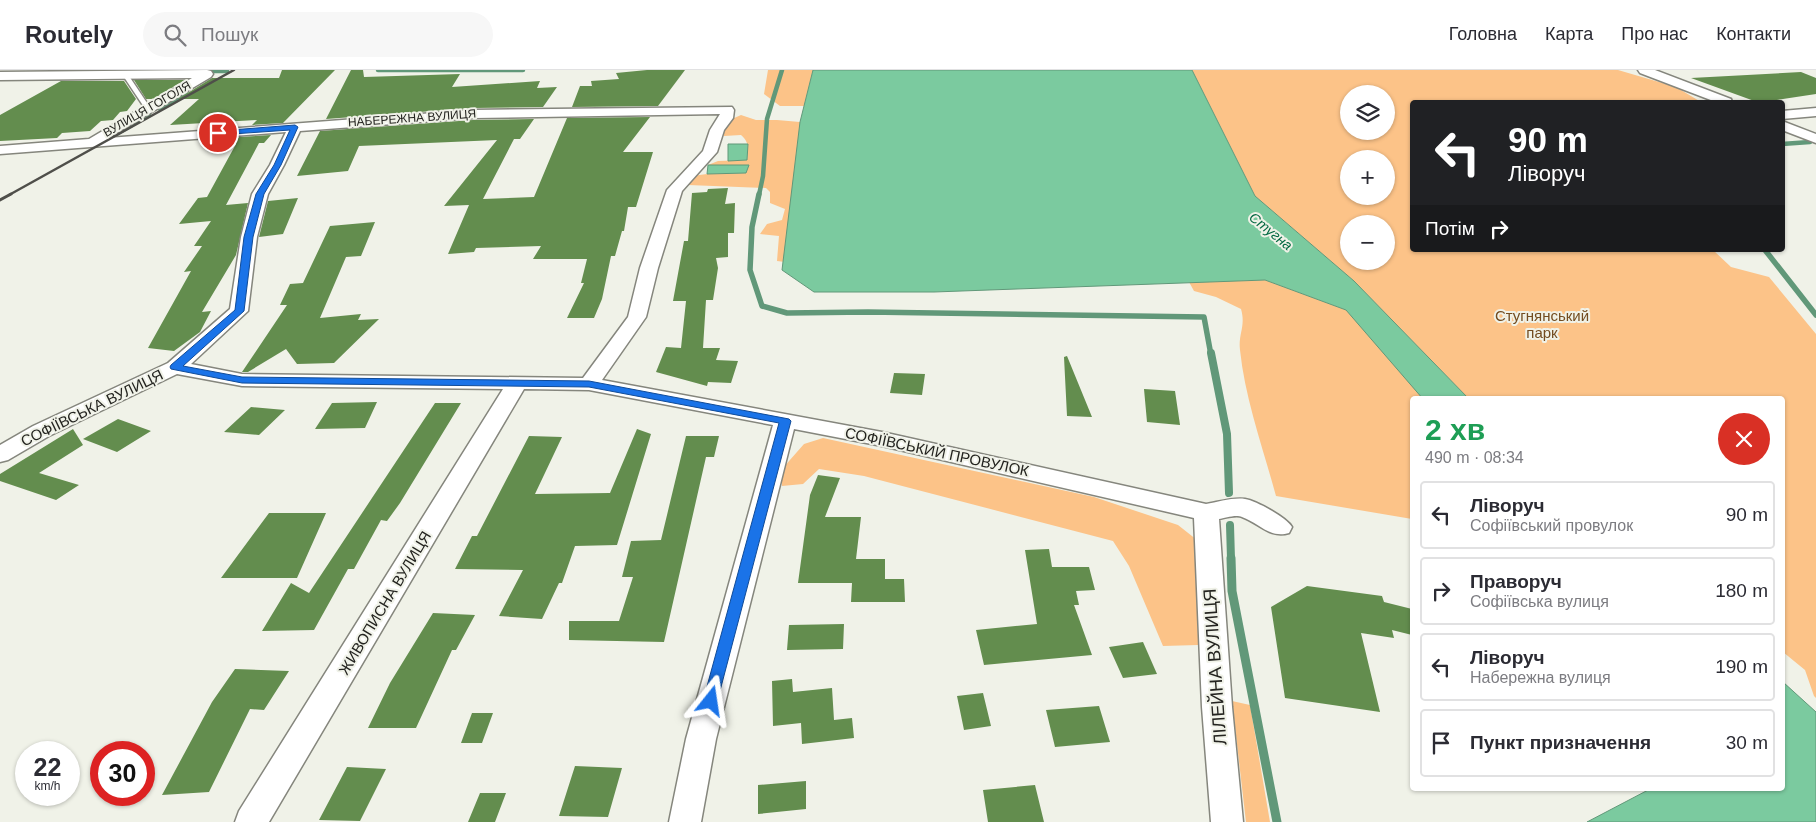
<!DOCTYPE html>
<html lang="uk">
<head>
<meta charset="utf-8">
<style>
  :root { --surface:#fff; --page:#f7f7f7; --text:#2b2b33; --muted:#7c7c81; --line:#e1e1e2 }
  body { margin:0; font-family:Arial,sans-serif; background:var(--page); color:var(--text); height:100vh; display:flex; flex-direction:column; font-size:19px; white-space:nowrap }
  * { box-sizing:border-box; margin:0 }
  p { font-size:16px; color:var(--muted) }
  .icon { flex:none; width:28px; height:28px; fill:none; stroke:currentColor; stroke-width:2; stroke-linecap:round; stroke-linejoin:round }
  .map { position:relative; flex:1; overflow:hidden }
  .drawer { position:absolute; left:1410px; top:326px; width:375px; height:395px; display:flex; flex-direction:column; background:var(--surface); border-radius:5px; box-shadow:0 1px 4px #0004 }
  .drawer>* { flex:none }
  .hud { position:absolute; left:1410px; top:30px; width:375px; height:152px; border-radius:5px; box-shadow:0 1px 4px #0004; background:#202124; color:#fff; overflow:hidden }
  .controls { position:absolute; left:1340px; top:15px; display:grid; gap:10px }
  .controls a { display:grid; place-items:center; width:55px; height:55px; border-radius:50%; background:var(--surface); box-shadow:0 1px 4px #0004; font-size:25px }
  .speed { position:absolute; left:15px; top:671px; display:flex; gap:10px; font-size:25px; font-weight:700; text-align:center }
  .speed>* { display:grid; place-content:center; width:65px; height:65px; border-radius:50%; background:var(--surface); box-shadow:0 1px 4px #0004; line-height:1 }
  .speed small { font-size:12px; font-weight:400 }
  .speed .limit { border:8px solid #d22; background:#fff; color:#111 }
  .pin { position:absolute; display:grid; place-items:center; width:42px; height:42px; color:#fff; margin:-21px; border:2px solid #fff; border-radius:50%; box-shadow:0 1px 5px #0007 }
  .me { position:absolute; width:55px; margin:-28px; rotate:15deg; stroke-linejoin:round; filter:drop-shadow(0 0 4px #0008) }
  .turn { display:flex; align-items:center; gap:18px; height:105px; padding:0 15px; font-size:22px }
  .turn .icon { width:65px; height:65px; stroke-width:2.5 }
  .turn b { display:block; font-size:35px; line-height:42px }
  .then { display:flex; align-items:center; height:48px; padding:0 15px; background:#0003; gap:10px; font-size:19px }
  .round { display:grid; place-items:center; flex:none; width:52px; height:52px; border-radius:26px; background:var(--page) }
  .head { display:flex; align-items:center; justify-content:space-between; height:85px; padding:0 15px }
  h1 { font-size:30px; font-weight:800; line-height:38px; color:#1e9e55 }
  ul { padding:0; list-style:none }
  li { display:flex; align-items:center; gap:15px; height:68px; margin:0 10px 8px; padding:0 5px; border:2px solid var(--line); border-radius:5px }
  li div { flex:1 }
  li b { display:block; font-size:19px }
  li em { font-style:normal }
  header { display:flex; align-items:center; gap:30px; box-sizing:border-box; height:70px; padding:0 25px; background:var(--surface); border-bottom:1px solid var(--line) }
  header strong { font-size:24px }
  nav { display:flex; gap:28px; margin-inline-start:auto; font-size:18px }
  .search { width:350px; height:45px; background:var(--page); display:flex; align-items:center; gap:12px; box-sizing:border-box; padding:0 18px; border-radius:28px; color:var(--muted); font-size:19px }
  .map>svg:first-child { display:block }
  .green { fill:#fcc388; fill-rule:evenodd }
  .water { fill:#7bca9f; stroke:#619879 }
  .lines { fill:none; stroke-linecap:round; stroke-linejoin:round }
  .stream-far3 { stroke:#619879; stroke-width:4.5 }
  .stream-far2 { stroke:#619879; stroke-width:5.5 }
  .stream-far1 { stroke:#619879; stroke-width:8 }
  .stream { stroke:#619879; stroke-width:9 }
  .building { fill:#638d4e }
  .service-casing { stroke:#85867d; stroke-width:3 }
  .minor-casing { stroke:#85867d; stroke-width:3 }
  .service { fill:#fff; fill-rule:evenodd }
  .minor { fill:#fff; fill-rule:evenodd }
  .rail-far1 { stroke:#4f4f4a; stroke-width:2.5 }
  .rail { stroke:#4f4f4a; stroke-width:3 }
  .route { fill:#1a73e8; stroke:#114b97 }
  .labels { text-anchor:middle; stroke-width:4; stroke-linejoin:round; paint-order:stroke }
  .far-street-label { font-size:12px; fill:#242420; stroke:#f0f2e8 }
  .far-water-label { font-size:14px; font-style:italic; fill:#036942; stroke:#f0f2e8 }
  .park-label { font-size:15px; fill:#734c20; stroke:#f0f2e8 }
  .street-label { font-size:15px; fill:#242420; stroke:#f0f2e8 }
  .near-street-label { font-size:18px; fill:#242420; stroke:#f0f2e8 }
</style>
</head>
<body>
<header>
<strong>Routely</strong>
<div class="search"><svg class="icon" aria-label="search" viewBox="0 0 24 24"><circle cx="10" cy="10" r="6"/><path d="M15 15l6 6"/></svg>Пошук</div>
<nav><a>Головна</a><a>Карта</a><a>Про нас</a><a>Контакти</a></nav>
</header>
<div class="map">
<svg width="1816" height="752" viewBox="0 0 1816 752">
  <rect width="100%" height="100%" fill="#f0f2e8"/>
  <path class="green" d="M768,0H813L804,36H780L764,24Z
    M1192,0H1618L1676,17L1701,32H1412V180H1713L1731,197L1769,207L1816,264V628L1814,626L1805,600L1783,582L1782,329H1469L1354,211L1255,126ZM1349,24H1386V61H1349ZM1349,89H1386V126H1349ZM1349,154H1386V191H1349Z
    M741,45L756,50H777L800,52L816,93L801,194L777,191L779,166L760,164L767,154L782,150L785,139L770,133V122L766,118L688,115L692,106L707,104L746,103L749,95H708L718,91L747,90C748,79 750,73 741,65L724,66L723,61L732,49Z
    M1265,210L1346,240L1433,329H1412V449L1276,426C1263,378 1245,329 1240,280C1238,264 1246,256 1241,239L1216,227L1194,221L1189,212Z
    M823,368L1094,427L1178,455L1197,470L1198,575L1163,576L1129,496L1113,471L864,406L819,399L803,414L782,416V399L804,374Z
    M1232,631L1250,635L1270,752H1246Z"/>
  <path class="water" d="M813,0H1192L1255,126L1354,211L1469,329H1423L1346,240L1265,210L934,222H814L782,200L800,52Z
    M728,74H748L747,90L728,91Z
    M708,95H749L746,103L707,104Z
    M1783,612L1816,642V752H1587L1650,719H1782Z"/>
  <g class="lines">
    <path class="stream-far3" d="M378,0H523
      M202,1H227
      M160,39L187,24
      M116,64L149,45
      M1782,74L1810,72
      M759,125L763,106L767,49L782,0"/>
    <path class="stream-far2" d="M759,124L752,157L750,200L762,236L787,243L868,242L1204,247L1211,285
      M1765,180L1816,245"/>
    <path class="stream-far1" d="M1211,283L1227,364L1229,423
      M1230,455L1231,489"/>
    <path class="stream" d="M1231,488L1232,521L1277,752"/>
  </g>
  <path class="building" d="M282,0H335L283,53L252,55L257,50L170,55L199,29H178L212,8H279Z
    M351,0H363L364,7L460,4L452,17L540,11L537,18L557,17L543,37L473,38L326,49Z
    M647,0H685L658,36L572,37L580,16H592L591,11L619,9L616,3Z
    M1801,2L1816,8V24L1764,32H1757L1691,8Z
    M134,10H185L153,29H146Z
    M61,11H124L136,29L127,41L120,42L113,50L101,51L90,61L62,63L57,68L0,71V45Z
    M650,47L623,82H653L636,137H628L624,161H622L615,186H611L602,229L594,248H567L584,213H581L587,189H533L541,176L476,178L474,182L448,184L469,135L444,136L497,70L359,76L348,101L297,106L320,61L473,50L534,49L520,69H514L483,129L534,127L567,48Z
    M271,65L264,73H259L226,135L248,133L236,185L202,242L211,241L200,262L174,281L148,278L191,201L184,202L202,176H194L211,151L179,154L198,128L207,127L236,74H232L239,67Z
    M728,118L725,134L735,133L734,163H728V187L716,188L718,198L713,230H706L703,278H720L716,290L738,291L731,313L708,312L707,316L656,302L666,277L681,278L686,231H673L684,171H688L692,123L707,122L708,119Z
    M298,128L283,164L259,167L268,131Z
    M375,152L361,186L346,187L320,248L361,244L358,250L379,249L334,293L297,294L286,279L248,302H242L287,235H280L290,214L303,213L330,156Z
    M1067,286L1092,347L1067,346L1064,287Z
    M894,303L925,304L922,325L890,323Z
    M1144,319L1175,321L1180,355L1147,352Z
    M377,332L365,358L315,359L332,333Z
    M435,333H461L400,433L387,451L381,450L354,499H348L314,560L262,561L291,513L309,523Z
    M251,337L285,340L259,365L224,362Z
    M118,349L151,361L117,382L83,369Z
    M73,359L83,375L39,403L79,415L56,430L0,411V404Z
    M637,359L651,364L617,475L575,476L562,513H559L542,549L499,546L523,500L455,499L472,466H477L529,366L562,367L535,424L610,423Z
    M686,366H719L714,387H706L664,572L569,570V551H619L633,507H622L631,471L661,470Z
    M818,405L840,408L825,447H861L856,489H885V509H904L905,532H851L852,513H798L810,425Z
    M269,443H326L297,508H221Z
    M1049,479L1052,497H1089L1095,520L1076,521L1079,535H1074L1092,585L984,595L976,560L1037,554L1025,480Z
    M1307,516L1382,526L1384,532L1412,539V565L1392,560L1394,568L1361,563L1380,642L1285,628L1271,537Z
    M433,543L475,545L456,580H452L416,658H368L390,613Z
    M844,554L843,579L787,580L789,555Z
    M1143,572L1157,604L1123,608L1109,577Z
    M235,599L289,601L264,640L250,639L209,722L162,725L212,632Z
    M792,609L793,622L832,618L834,650L852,648L854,668L802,674L801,653L773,656L772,611Z
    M983,623L991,656L964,660L957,626Z
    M1099,636L1110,672L1055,677L1046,640Z
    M472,643H493L482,673H461Z
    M575,696L622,698L608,747L559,746Z
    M347,697L386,699L360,751L319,750Z
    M806,711V739L758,744V715Z
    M1035,715L1044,752H988L983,720Z
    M480,723H506L495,752H468Z"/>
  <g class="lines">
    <g class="service-casing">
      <path id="service" d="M123,3H127L151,39L150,40H146L122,4Z"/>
    </g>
    <g class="minor-casing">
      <path id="minor" d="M207,0L211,1L213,4L211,7L108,68L473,40L732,37L734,40L733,48L724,60L717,82L682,121L658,198L646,247L602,310L882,362L1206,434C1218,432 1234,427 1245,429C1257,431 1287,448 1292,457L1289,463C1270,469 1259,453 1242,447C1236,444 1225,448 1219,449L1232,637L1243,752H1211L1202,637L1194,448L882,376L794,359L716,669L701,752H669L686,669L773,355L589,320L524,319L269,752H235L239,741L503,319L242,316L177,304L49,366L8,390L0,392V375L33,356L168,293L230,239L241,167L252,124L270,95L286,62L0,84V76L89,69L192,8L0,10V2ZM720,44L710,60L703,81L667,120L640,198L628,247L583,308L242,304L191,294L248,241L257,167L268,124L284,95L300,61L473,48Z
        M1638,0H1655L1731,29L1732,32H1716L1640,3Z
        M1816,38V46L1782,49V41Z
        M1782,51L1816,64V73L1782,60Z"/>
    </g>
    <use href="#service" class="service"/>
    <use href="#minor" class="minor"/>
    <path class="rail-far1" d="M9,125L234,0"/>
    <path class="rail" d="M0,130L11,124"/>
  </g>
  <path class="route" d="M295,55L298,57L281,95L264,124L253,167L244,241L183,296L242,307L589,311L789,349L791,351L716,636L711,638L705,636L703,631L779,353L589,317L242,313L171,299L170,297L171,295L235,240L244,167L256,124L274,95L290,60L218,65L214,63L218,61Z"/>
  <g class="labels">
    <g class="far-street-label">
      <text transform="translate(147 39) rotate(-30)" y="4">ВУЛИЦЯ ГОГОЛЯ</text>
      <text transform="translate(412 48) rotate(-4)" y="4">НАБЕРЕЖНА ВУЛИЦЯ</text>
    </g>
    <g class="far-water-label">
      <text transform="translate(1271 161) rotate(39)" y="5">Стугна</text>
    </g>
    <g class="park-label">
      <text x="1542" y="251">Стугнянський<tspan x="1542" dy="17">парк</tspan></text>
    </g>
    <g class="street-label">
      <text transform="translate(92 338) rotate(-26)" y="5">СОФІЇВСЬКА ВУЛИЦЯ</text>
      <text transform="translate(937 382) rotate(12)" y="5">СОФІЇВСЬКИЙ ПРОВУЛОК</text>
      <text transform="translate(385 533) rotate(-59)" y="5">ЖИВОПИСНА ВУЛИЦЯ</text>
    </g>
    <g class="near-street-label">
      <text transform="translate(1215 597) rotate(-94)" y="6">ЛІЛЕЙНА ВУЛИЦЯ</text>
    </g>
  </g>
</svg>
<div class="controls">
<a><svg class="icon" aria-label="layers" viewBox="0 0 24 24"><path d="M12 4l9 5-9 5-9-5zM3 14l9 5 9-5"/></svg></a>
<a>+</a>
<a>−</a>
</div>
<div class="speed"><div>22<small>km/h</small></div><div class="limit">30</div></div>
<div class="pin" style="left:218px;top:63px;background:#d93025"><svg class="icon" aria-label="arrive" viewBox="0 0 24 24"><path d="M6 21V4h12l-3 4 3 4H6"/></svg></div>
<svg class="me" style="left:711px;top:631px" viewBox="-20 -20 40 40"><path d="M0-17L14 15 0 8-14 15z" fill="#1a73e8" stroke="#fff" stroke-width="4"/></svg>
<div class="hud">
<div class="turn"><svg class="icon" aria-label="left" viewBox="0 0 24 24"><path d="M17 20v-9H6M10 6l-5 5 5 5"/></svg><div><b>90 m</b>Ліворуч</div></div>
<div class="then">Потім<svg class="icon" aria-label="right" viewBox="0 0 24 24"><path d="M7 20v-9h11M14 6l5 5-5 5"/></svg></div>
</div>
<section class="drawer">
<div class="head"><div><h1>2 хв</h1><p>490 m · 08:34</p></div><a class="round" style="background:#d93025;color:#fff"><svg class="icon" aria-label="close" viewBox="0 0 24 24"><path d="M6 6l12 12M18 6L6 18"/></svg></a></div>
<ul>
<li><svg class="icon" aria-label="left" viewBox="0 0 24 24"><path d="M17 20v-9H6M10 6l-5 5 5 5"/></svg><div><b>Ліворуч</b><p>Софіївський провулок</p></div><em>90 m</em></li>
<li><svg class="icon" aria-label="right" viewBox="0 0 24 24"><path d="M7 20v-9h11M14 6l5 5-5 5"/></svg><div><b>Праворуч</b><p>Софіївська вулиця</p></div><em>180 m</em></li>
<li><svg class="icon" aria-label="left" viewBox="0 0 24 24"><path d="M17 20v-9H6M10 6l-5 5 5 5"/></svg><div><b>Ліворуч</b><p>Набережна вулиця</p></div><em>190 m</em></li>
<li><svg class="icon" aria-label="arrive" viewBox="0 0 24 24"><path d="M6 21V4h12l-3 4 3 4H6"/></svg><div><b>Пункт призначення</b></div><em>30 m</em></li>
</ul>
</section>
</div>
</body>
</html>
